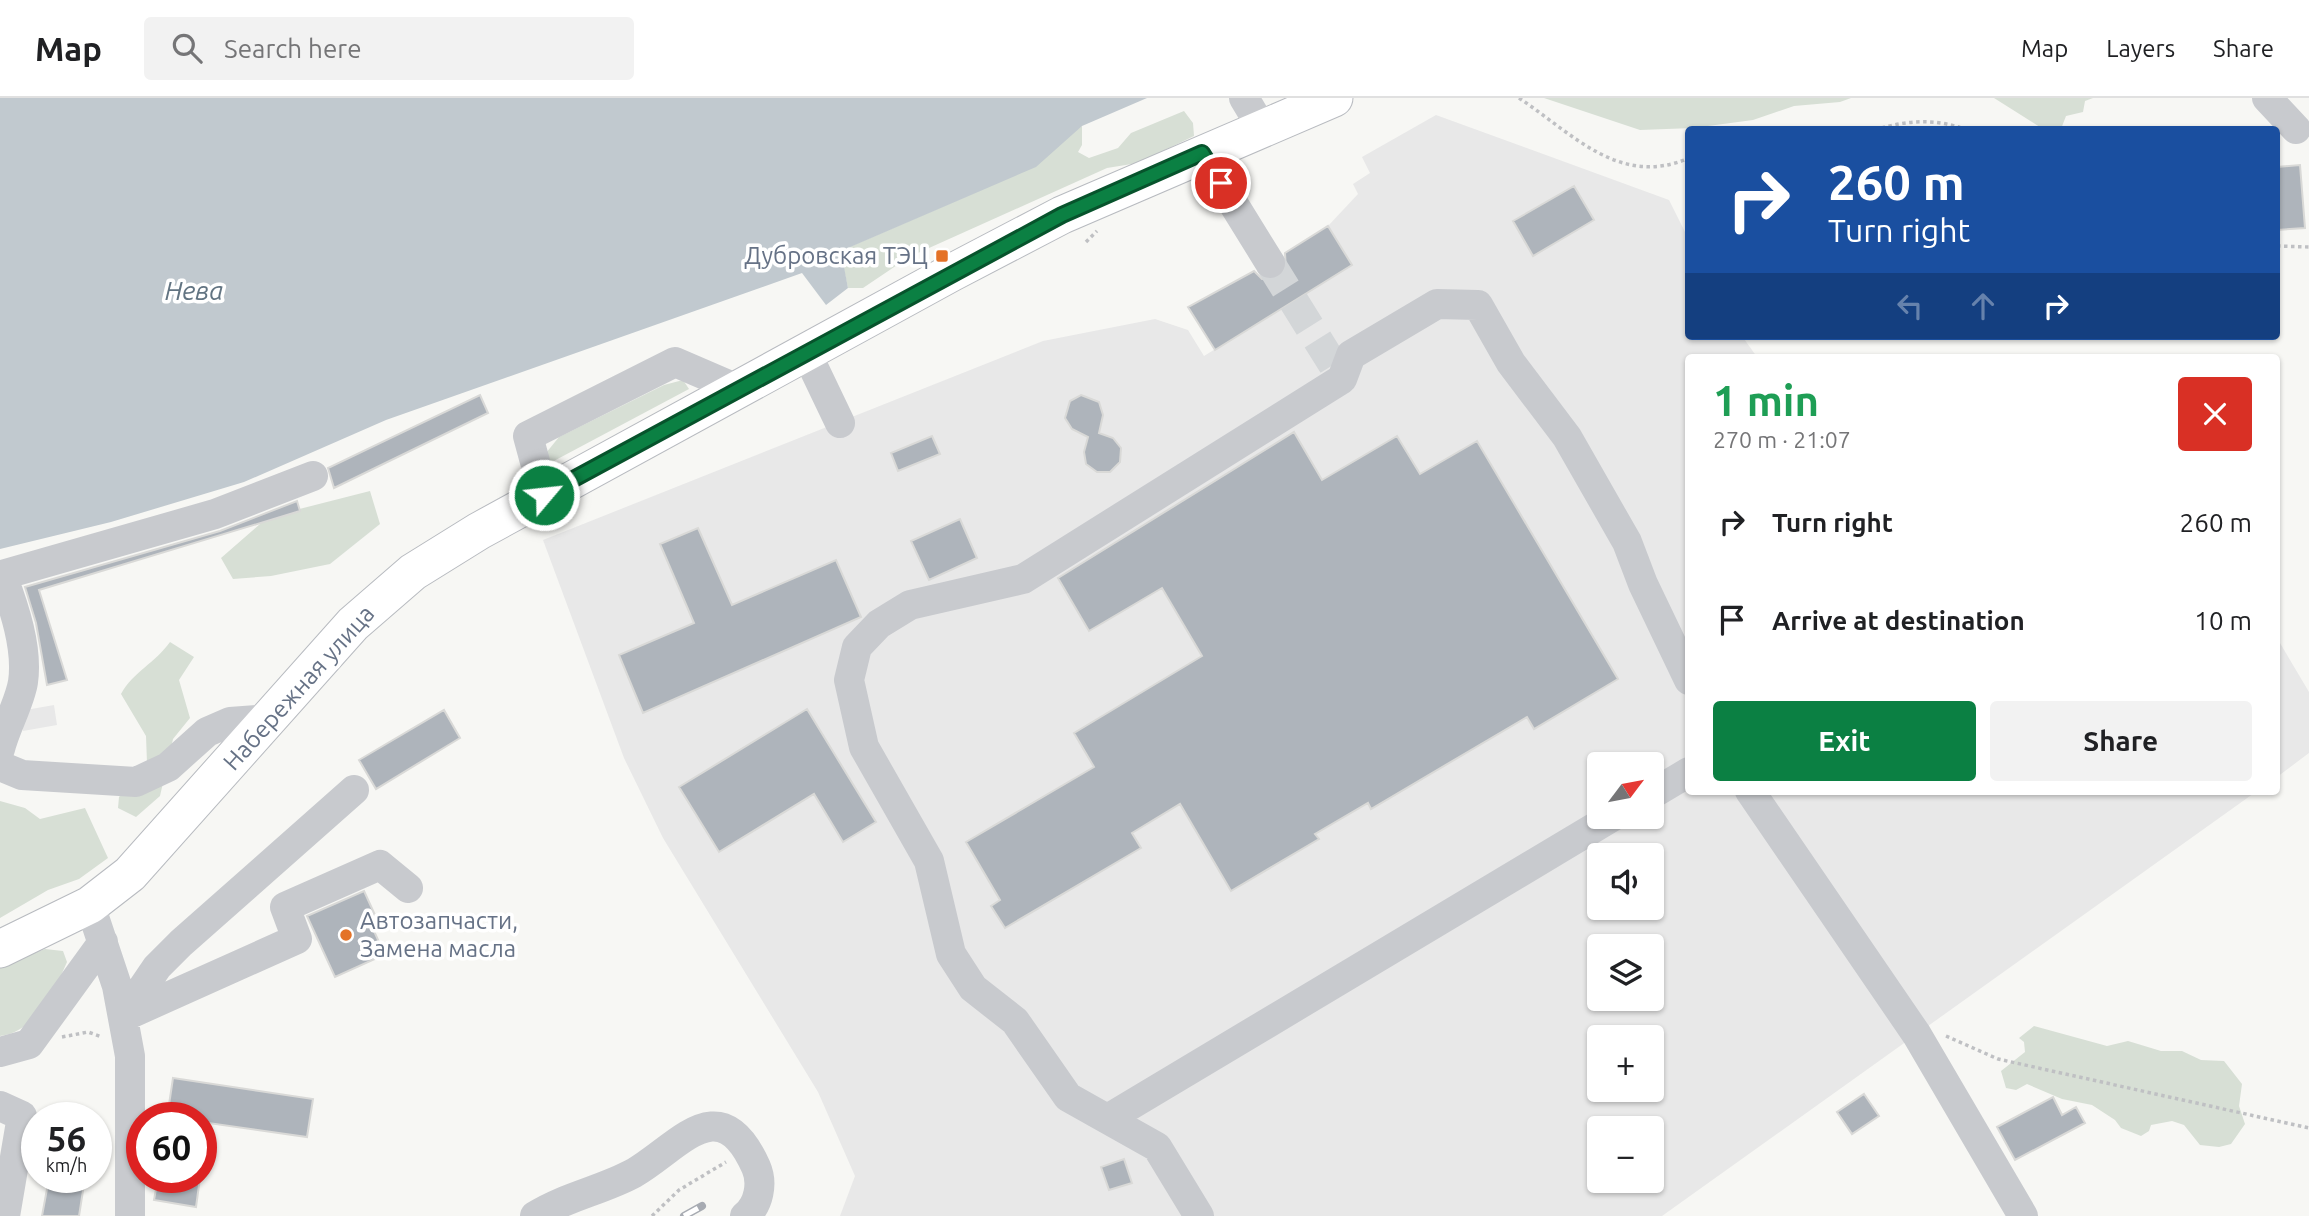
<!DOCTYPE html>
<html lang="en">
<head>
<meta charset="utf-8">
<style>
  :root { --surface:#fff; --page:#f2f2f2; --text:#202124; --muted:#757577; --line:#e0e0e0; --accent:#0b8043 }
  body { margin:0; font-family:Ubuntu,sans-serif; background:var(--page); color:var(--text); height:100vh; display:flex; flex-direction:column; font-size:26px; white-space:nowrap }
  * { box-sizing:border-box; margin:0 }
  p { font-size:23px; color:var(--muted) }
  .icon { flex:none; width:38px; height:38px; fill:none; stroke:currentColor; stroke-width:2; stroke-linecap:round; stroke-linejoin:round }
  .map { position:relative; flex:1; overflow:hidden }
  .side { position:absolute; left:1685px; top:256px; width:595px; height:441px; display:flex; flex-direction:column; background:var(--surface); border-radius:7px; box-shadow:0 2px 5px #0004 }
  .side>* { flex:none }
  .top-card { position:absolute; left:1685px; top:28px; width:595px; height:214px; border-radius:7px; box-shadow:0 2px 5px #0004; background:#1a4fa0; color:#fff; overflow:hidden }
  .needle { width:46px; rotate:58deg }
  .fabs { position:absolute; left:1587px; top:654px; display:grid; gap:14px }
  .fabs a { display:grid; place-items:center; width:77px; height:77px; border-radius:7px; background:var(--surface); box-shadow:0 2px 5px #0004; font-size:35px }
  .speed { position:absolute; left:21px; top:1004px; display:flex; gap:14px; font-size:35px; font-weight:700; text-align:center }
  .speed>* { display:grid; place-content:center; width:91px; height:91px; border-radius:50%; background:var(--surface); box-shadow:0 2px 5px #0004; line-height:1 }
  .speed small { font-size:18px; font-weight:400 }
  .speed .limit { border:10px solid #d22; background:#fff; color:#111 }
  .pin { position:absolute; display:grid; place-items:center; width:60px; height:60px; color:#fff; margin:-30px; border:4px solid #fff; border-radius:50%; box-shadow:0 2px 7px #0007 }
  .me { position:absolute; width:77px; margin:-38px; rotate:62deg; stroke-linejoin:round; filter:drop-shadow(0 0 5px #0008) }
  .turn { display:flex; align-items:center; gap:24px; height:147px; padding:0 28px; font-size:32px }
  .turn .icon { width:91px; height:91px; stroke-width:2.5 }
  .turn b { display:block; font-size:49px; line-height:60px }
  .lanes { display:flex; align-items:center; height:66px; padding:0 28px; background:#0003; justify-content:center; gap:35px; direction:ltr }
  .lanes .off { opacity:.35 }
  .round { display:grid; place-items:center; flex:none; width:74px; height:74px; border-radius:7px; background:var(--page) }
  .overview { display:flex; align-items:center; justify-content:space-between; height:119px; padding:0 28px }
  h1 { font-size:42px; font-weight:700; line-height:52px; color:#1e9e55 }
  .action { display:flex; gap:14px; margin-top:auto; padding:14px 28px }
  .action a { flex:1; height:80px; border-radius:7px; background:var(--accent); color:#fff; font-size:28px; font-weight:700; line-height:80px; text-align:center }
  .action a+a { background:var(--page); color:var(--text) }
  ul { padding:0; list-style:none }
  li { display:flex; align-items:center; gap:21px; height:98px; padding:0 28px }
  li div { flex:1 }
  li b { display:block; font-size:26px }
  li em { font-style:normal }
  header { display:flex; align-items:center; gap:42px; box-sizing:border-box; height:98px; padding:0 35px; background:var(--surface); border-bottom:2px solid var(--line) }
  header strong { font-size:33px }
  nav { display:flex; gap:38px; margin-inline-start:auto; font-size:24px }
  .search { width:490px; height:63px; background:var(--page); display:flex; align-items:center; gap:18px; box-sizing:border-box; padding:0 24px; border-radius:7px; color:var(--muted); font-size:26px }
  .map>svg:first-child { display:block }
  .built { fill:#e8e8e8; fill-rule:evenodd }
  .green { fill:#d7dfd5 }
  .water { fill:#c1c9cf }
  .building { fill:#aeb4bb; stroke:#d9d9d7; stroke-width:2 }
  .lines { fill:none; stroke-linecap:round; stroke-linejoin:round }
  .minor-tunnel { stroke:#d3d6d8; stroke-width:30; stroke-dasharray:30 15; stroke-linecap:butt }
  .major-casing { stroke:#b8bbc0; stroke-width:39 }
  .path { stroke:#bfc0c3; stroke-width:3.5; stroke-dasharray:3.5 3.5; stroke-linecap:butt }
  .minor { stroke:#c8cace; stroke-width:30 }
  .major { stroke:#fff; stroke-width:37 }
  .rail-casing { stroke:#a7abb2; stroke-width:8 }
  .rail { stroke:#fff; stroke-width:5; stroke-dasharray:16; stroke-linecap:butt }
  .route-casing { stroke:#07532c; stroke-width:18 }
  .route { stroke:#0b8043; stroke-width:12 }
  .poi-dot { fill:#e47227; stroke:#fff; stroke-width:2.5 }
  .labels { text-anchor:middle; stroke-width:7; stroke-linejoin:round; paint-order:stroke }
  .poi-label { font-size:24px; fill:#667286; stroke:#fff; text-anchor:end }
  .street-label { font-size:24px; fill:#667286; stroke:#fff }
  .water-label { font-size:26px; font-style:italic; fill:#627482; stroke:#fff }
</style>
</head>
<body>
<header>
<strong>Map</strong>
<div class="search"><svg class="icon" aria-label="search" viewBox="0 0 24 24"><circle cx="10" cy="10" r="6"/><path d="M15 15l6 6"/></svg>Search here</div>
<nav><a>Map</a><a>Layers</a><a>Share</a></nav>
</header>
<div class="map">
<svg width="2309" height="1118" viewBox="0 0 2309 1118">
  <rect width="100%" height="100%" fill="#f7f7f4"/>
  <path class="built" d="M1436,17L1669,102L1689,142V238H1742L1757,259H1689V693H2257L1662,1118H840L855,1078L818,994L663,740L624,660L543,442L1043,243L1155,221L1188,232L1204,258L1352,167L1328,128L1358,96L1353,86L1370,75L1362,59ZM1600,667H1652V719H1600ZM1600,758H1652V810H1600ZM1600,849H1652V901H1600ZM1600,940H1652V992H1600ZM1600,1031H1652V1083H1600Z
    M2277,540L2309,594V655L2277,679Z
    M54,607L57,627L23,633L20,613Z"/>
  <path class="green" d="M1544,0H1851L1840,4L1794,8L1753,22L1693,30L1640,32Z
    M1994,0H2093L2085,3L2083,14L2066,18L2061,31H2043Z
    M1184,13L1193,25L1194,38L1138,65L1107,70L909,159L863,190H848L840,153L974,95L1082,28V47L1078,54L1089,60L1118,50L1131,35Z
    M683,282L689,291L550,365L546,355L559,339L664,287Z
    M370,393L380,426L330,466L271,478L233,481L221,460L268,419Z
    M170,544L194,559L179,582L190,620L173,641L160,698L136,719L118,710L119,699L147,665L146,638L121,596C133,574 155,565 170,544Z
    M0,703L25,710L40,721L85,710L108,760L79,781L48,792L0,820Z
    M45,851L63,853L67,864C54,894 35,934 0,938V868Z
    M2034,928L2107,948L2128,943L2161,953H2182L2201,962L2224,963L2242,986L2239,1008L2245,1026L2231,1046L2219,1049L2200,1047L2184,1027L2172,1023L2151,1027L2149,1033L2141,1038L2121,1030L2115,1022L2092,1007L2062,1001L2027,986L2016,992L2006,990L2001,973L2025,954L2024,944L2019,940Z"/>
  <path class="water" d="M0,0H1147L1082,28L1036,69L841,153L848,190L826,207L802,175L386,322L244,384L111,424L0,451Z"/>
  <path class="building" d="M2300,67L2305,130L2277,132V69Z
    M1574,88L1594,122L1533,158L1513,123Z
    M1328,128L1352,167L1215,252L1188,209L1254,173L1262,181L1279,180L1286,173L1285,155Z
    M480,297L488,315L334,390L328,370Z
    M1081,297L1099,304L1103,317L1099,335L1113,340L1121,350L1120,364L1110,374H1097L1086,366L1084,354L1088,339L1072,331L1065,320L1070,303Z
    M1294,334L1322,382L1397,338L1420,376L1477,343L1618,581L1534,631L1527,619L1371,711L1368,705L1315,736L1319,741L1231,793L1180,706L1132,735L1141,750L1005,830L991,808L1000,802L966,744L1094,669L1074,635L1202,558L1162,490L1089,533L1058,480Z
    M932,338L940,356L898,373L891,355Z
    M297,403L300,413L39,492L67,582L47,587L36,525L25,489L220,433Z
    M960,421L977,460L929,482L911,443Z
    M698,430L732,507L836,462L861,519L643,615L619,557L694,525L660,446Z
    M807,611L876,724L843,744L814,696L719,754L679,689Z
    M444,612L460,640L376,691L359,662Z
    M364,793L380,828L373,831L379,844L371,847L377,860L335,879L307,818Z
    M173,980L313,1001L307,1039L201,1024V1020H167Z
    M1864,996L1879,1018L1852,1036L1837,1014Z
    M2053,999L2062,1017L2076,1009L2085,1025L2015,1062L1997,1029Z
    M1124,1061L1132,1085L1109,1092L1101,1069Z
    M49,1080H85L79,1118H42Z
    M158,1080H200L196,1109L154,1102Z"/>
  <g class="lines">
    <path class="minor-tunnel" d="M1270,165L1342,281"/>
    <g class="major-casing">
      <path id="major" d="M0,851L90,807L130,776L353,526L413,474L479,433L951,175L1062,117L1334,0"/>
    </g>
    <path class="path" d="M1519,0C1573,36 1620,90 1689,60
      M1875,32C1906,22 1936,20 1967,32
      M1086,144L1097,133
      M2277,148L2309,149
      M1946,938L1998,961L2309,1030
      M62,939L88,934L102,939
      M652,1118L679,1092L726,1064"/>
    <path class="minor" d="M1244,0L1262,30
      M2267,0L2296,31
      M1202,55L1270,165
      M807,256L840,325
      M544,397L528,338L675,264L740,292
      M0,651C5,630 20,604 23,584C28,550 14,509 2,477L215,416L313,378
      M0,668L22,677L136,684L168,669L207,634L230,624L269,621
      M1750,693L1917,937L2023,1118
      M1652,696L1689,674
      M90,807L117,888L130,958V1118
      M123,919L297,841L285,809L380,767L408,790
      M123,919L157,869L181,845L354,692
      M0,954L29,946L103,844
      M0,1008L22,1018L5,1118
      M1109,1020L1612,719
      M535,1118C565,1099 603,1092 634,1075C679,1049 720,988 756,1069C763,1085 759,1107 745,1118
      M1199,1118L1157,1049L1068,999L1015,923L973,890L951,856L929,763L864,649L849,582L857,549L879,526L910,507L1023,481L1342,281L1351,257L1437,206L1478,207L1511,265L1567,339L1627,444L1643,486L1689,582"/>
    <use href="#major" class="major"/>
    <g class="rail-casing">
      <path id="rail" d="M684,1118L702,1108"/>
    </g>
    <use href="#rail" class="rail"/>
  </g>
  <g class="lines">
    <g class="route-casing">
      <path id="route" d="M544,397L1062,117L1202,55L1221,85"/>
    </g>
    <use href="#route" class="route"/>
  </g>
  <g class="poi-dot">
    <rect x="935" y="151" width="14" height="14" rx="3.5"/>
    <circle cx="346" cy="837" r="7"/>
  </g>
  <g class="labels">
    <g class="poi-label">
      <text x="928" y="166">Дубровская ТЭЦ</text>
      <text x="360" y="831" text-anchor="start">Автозапчасти,<tspan x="360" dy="28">Замена масла</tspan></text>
    </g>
    <g class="street-label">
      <text transform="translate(299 590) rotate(-48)" y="8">Набережная улица</text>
    </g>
    <g class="water-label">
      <text x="194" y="202">Нева</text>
    </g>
  </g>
</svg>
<div class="fabs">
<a><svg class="needle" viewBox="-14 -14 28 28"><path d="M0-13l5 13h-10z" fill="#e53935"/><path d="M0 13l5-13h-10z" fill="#757577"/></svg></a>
<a><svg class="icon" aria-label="sound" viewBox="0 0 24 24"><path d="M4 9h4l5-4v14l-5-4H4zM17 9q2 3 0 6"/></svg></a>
<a><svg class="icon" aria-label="layers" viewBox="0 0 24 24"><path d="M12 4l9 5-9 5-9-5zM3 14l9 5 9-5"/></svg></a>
<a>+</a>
<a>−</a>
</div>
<div class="speed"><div>56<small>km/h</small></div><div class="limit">60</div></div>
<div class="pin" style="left:1221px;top:85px;background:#d93025"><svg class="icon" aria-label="arrive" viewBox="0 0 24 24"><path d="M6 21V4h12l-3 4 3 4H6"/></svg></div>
<svg class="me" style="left:544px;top:397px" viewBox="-20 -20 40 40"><circle r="17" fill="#0b8043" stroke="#fff" stroke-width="3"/><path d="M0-11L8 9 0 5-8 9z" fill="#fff"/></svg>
<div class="top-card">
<div class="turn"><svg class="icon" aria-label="right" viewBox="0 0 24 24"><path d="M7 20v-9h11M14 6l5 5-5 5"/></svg><div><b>260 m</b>Turn right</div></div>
<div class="lanes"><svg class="icon off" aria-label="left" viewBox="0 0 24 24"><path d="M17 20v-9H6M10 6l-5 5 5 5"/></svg><svg class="icon off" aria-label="ahead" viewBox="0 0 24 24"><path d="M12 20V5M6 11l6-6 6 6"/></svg><svg class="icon" aria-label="right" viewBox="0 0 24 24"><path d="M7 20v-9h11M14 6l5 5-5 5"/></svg></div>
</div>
<section class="side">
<div class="overview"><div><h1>1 min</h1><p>270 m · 21:07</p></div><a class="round" style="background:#d93025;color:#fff"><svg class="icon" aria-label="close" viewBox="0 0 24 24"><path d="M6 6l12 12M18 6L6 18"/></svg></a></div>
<ul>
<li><svg class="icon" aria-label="right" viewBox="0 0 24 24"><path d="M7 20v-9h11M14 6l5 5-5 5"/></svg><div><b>Turn right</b></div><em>260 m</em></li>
<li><svg class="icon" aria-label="arrive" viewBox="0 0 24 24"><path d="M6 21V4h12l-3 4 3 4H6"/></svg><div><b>Arrive at destination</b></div><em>10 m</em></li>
</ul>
<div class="action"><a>Exit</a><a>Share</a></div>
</section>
</div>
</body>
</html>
